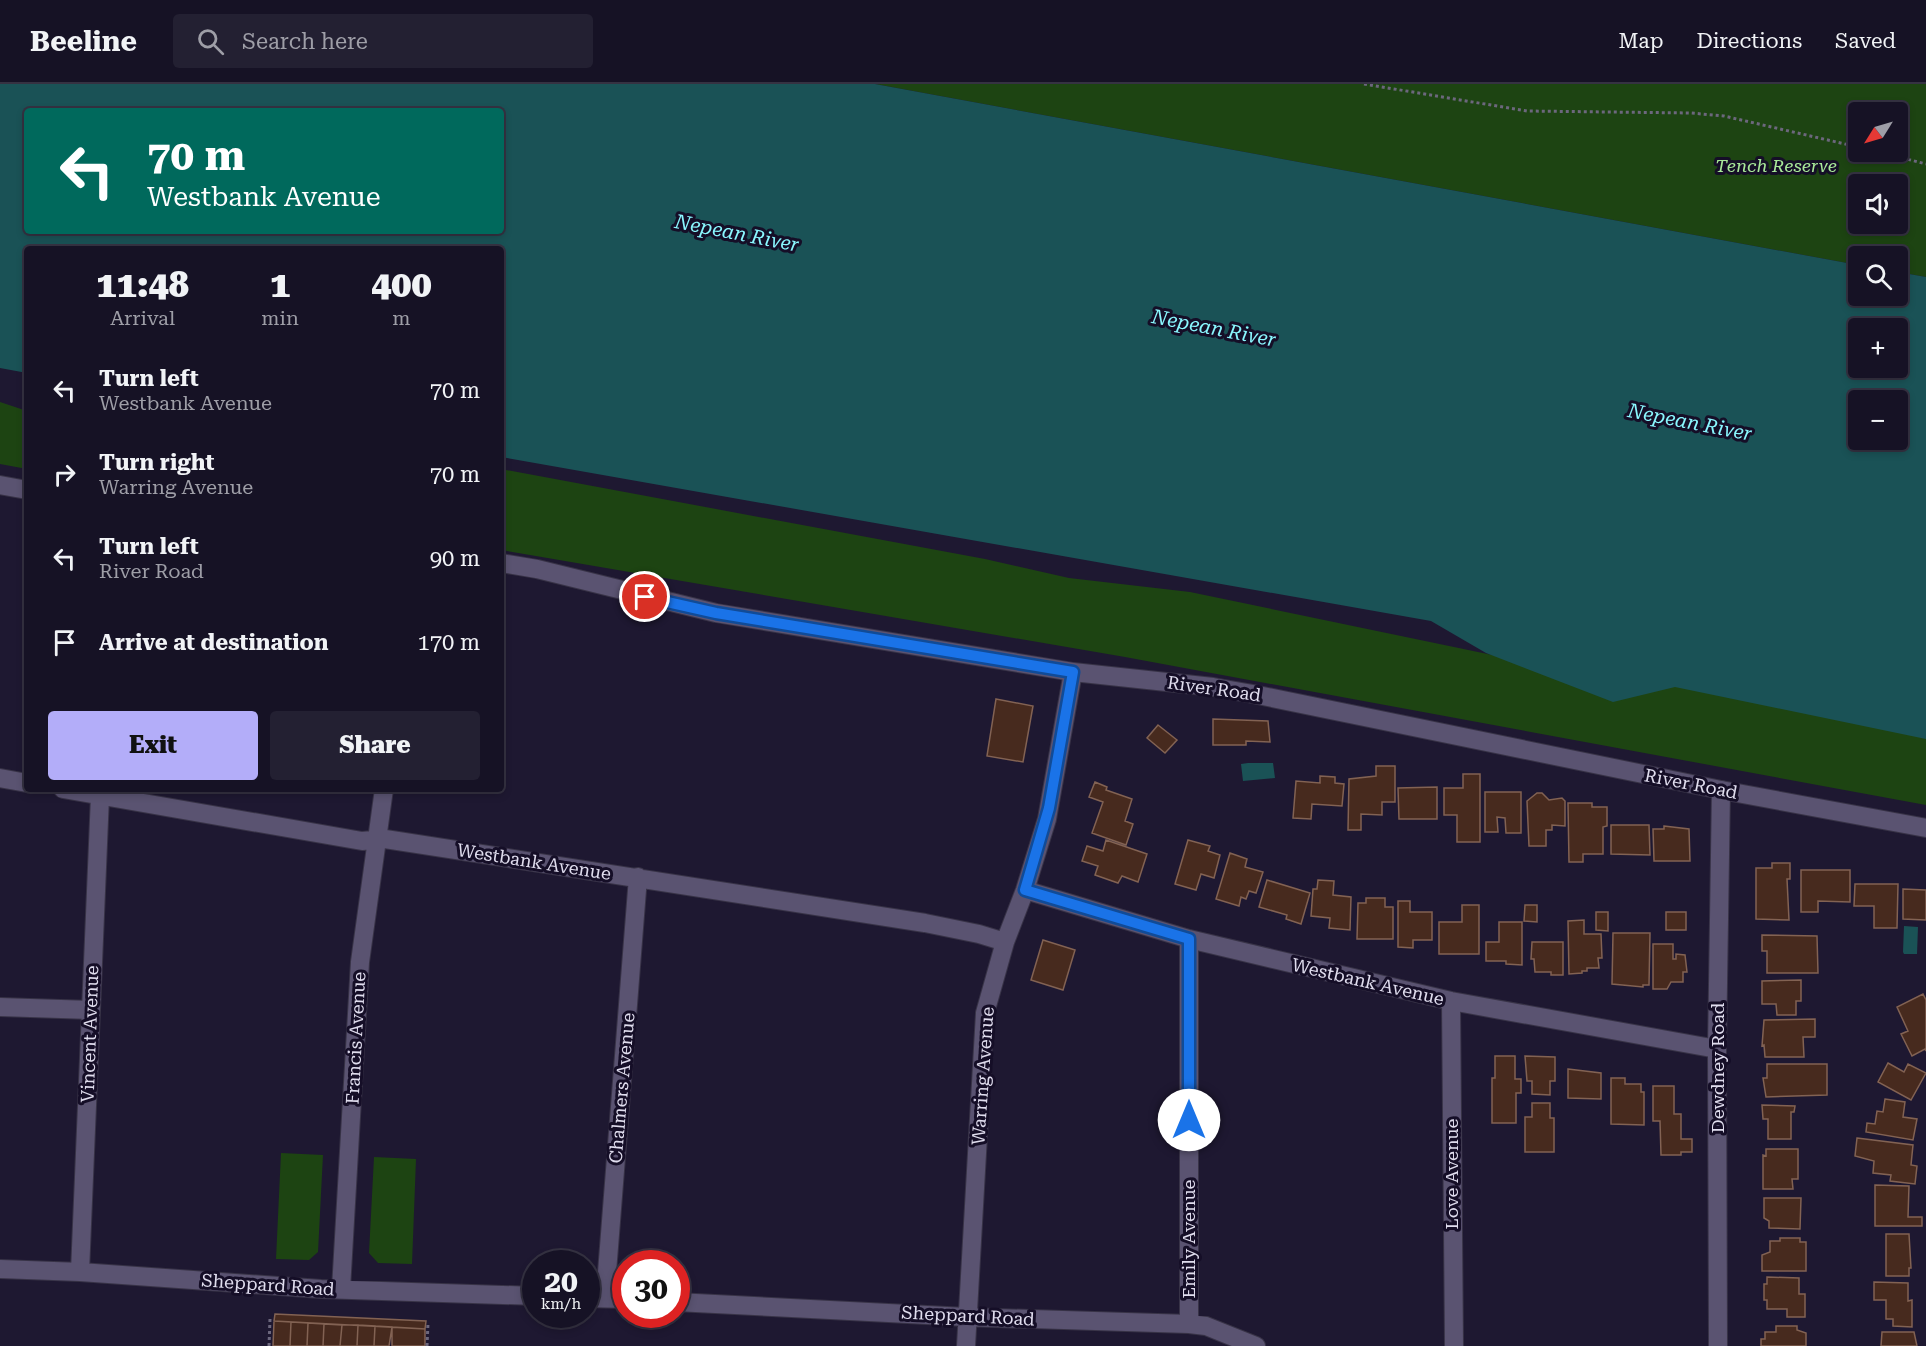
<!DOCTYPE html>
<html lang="en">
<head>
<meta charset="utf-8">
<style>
  :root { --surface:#161225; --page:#232032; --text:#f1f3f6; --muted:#9e9ea7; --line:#353242; --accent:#b3adf9 }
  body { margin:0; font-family:"Roboto Serif",serif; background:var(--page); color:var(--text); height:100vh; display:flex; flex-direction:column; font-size:22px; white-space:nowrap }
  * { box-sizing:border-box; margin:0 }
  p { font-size:20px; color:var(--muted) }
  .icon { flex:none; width:33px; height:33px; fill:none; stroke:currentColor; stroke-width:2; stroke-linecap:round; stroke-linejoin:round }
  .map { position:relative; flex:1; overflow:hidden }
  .side { position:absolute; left:24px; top:162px; width:480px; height:546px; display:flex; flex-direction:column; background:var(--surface); border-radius:6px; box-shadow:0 3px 9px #0003,0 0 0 2px var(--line) }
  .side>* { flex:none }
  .banner { position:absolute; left:24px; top:24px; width:480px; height:126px; border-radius:6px; box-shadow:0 3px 9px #0003,0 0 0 2px var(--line); background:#00695c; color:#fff; overflow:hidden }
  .needle { width:39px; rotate:233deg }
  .controls { position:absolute; left:1848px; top:18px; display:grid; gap:12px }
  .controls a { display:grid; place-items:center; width:60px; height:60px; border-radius:6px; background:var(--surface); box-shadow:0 3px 9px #0003,0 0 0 2px var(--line); font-size:30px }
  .speed { position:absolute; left:522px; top:1166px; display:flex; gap:12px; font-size:30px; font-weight:700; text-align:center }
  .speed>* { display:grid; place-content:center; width:78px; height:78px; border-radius:50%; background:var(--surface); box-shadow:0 3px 9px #0003,0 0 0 2px var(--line); line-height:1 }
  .speed small { font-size:15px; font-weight:400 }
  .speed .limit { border:9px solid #d22; background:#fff; color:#111 }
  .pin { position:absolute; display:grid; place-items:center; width:51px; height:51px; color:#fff; margin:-26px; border:3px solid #fff; border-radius:50%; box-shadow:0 2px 6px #0007 }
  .me { position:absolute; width:66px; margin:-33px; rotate:0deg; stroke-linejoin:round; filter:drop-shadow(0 0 4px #0008) }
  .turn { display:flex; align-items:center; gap:21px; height:126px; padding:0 24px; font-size:27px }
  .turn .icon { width:78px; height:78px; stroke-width:2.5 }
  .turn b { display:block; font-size:42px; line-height:51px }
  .eta { display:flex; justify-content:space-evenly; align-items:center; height:102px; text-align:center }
  .eta b { font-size:36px; font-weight:800; line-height:42px }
  .primary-button { display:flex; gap:12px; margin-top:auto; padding:12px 24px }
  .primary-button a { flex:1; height:69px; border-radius:6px; background:var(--accent); color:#111; font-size:24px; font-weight:800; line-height:69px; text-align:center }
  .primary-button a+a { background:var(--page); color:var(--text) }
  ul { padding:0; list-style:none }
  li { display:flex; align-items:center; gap:18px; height:84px; padding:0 24px }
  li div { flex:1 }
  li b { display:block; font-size:22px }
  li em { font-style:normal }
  header { display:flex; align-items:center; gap:36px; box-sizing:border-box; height:84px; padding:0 30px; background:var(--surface); border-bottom:2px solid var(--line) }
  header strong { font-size:28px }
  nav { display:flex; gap:33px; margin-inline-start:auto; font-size:21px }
  .search { width:420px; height:54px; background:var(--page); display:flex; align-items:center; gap:15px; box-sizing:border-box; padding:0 21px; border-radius:6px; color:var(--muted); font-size:22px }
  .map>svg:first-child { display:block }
  .green { fill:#1d4412; fill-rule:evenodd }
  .water { fill:#1a5256; fill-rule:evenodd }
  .building { fill:#472a1e; stroke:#826253; stroke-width:1.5 }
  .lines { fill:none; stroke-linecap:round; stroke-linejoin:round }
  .street-casing { stroke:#383347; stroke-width:20 }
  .secondary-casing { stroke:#383347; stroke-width:20 }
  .path { stroke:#6c677d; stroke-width:3; stroke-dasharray:3 3; stroke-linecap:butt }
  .street { stroke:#5a5371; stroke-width:18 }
  .secondary { stroke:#5a5371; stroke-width:18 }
  .route-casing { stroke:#114b97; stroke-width:15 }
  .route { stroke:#1a73e8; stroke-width:10 }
  .labels { text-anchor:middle; stroke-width:6; stroke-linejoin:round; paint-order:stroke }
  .park-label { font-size:18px; font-style:italic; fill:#a9ea99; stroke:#150e27 }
  .street-label { font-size:18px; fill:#e0ddee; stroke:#150e27 }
  .water-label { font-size:20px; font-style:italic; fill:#8af7fe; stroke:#150e27 }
</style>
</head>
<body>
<header>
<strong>Beeline</strong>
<div class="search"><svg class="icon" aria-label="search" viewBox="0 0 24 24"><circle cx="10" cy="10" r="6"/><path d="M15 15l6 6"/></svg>Search here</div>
<nav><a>Map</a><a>Directions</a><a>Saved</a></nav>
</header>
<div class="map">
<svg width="1926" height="1262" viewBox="0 0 1926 1262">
  <rect width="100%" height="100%" fill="#1e1831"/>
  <path class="green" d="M875,0H1926V193L1898,188V172H1858V181ZM1858,28H1898V68H1858ZM1858,100H1898V140H1858Z
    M0,318L27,327V385L0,380Z
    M501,385L985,475L1069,494L1190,508L1531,579L1688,600L1926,651V721L1125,573L501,466Z
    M281,1069L323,1071L318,1168L309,1176L276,1175Z
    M374,1073L416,1075L412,1180L378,1179L369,1169Z"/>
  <path class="water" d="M0,0H875L1858,181V212H1898V188L1926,193V655L1675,603L1613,618L1486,569L1431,537L501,373V165H27V289L0,284ZM27,27H501V147H27ZM1858,244H1898V284H1858ZM1858,316H1898V356H1858Z
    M1248,679H1273L1275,694L1243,697L1241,680Z
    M1904,842L1918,843L1917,870H1904L1903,868Z"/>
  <path class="building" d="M996,615L1033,622L1023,678L987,672Z
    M1213,635L1268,637L1270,658L1246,657V661H1213Z
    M1158,641L1177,656L1165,669L1147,654Z
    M1376,682H1395V718H1382V731L1361,730V746H1348L1349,695L1376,692Z
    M1463,690H1480V758H1457V731H1444V704H1463Z
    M1320,692L1335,693V699L1344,700L1342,722L1312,720L1311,735L1293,734L1296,697L1320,699Z
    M1095,698L1107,703L1106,706L1132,715L1125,737L1133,740L1126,761L1092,749L1103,718L1089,713Z
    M1437,703V735H1399L1398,704Z
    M1485,708H1521V749H1506L1505,734L1497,733L1498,748H1485Z
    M1537,709H1542L1549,716L1562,714L1565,717V742L1552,741V746H1546V762H1529L1527,717Z
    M1568,719H1592V723H1607V742L1603,743V770H1583V778H1569Z
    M1611,741H1649L1650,771L1611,770Z
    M1664,742L1689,745L1690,777H1654L1653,745H1664Z
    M1106,756L1147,770L1138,798L1122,792L1118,799L1095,791L1098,782L1082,777L1087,762L1103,767Z
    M1188,756L1210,762L1208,767L1220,771L1214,794L1201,790L1196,806L1175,800Z
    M1230,769L1247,775L1245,783L1263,788L1256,809L1249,807L1246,815L1241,813L1239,822L1216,815Z
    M1772,779H1790V795H1787L1789,836L1756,835V784H1772Z
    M1801,786H1850V818L1818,817V828H1801Z
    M1267,796L1310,809L1301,840L1286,835L1287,831L1259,823Z
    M1318,796L1334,797L1333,811L1351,813L1350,846L1329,844L1330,834L1311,832L1313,805H1317Z
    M1855,800H1898L1897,844H1874V822H1854Z
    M1903,805L1926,806V836L1903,835Z
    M1366,814H1385V823H1393V855H1357L1358,819H1366Z
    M1398,817H1410V828H1432V856H1413V864L1398,863Z
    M1462,821H1479V870H1439V838H1462Z
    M1525,821H1537V838L1524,837Z
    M1596,828H1608V847L1596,846Z
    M1666,828H1686V846H1666Z
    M1584,836V850H1601L1602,874H1598L1599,884H1587V887H1582V889L1569,890L1568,837Z
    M1499,838H1522V881L1506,880V877H1486V858H1499Z
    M1613,849H1650L1649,901H1643V903L1612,900Z
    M1762,851L1817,852L1818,889H1767V867H1762Z
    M1043,856L1075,866L1063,906L1031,896Z
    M1532,858H1563V891H1551V888H1535L1534,875H1531Z
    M1653,860H1673V875H1676V870L1685,871L1687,888H1683V898H1671L1667,905H1653Z
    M1801,896V917H1796V931H1777L1776,920H1762V897Z
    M1923,910L1926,916V967L1925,965L1912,972L1901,950L1908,947L1897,923Z
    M1815,935V953H1803L1804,973H1765L1764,961L1762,962L1764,936Z
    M1495,972H1515V995H1521V1009H1516V1039H1492V994H1495Z
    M1525,972L1555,973V997H1550V1011L1532,1010V997H1527Z
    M1888,979L1904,988L1908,980L1926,989L1911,1016L1878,998Z
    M1767,980H1827V1011L1766,1013L1763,994H1767Z
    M1568,985L1601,989V1015L1568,1014Z
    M1611,994H1625V1000H1641V1008H1644V1041L1611,1040Z
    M1653,1002H1674V1030H1681V1055H1692V1068H1681V1071H1661L1660,1037H1653Z
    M1885,1015L1905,1018L1903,1033L1917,1035L1913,1056L1866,1048L1867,1039L1875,1040L1877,1027L1883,1028Z
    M1532,1019H1550V1034H1554V1068H1525V1033H1532Z
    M1762,1021L1795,1022L1794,1028H1791V1055H1768V1035H1763Z
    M1857,1054L1913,1061L1911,1081L1917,1082L1915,1100L1890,1097L1891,1091L1873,1089L1874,1077L1855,1072Z
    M1766,1065H1798V1095H1792L1793,1105H1763V1071L1766,1072Z
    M1875,1101L1909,1102L1908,1133H1922V1142H1875Z
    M1764,1114H1801L1800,1145L1769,1144V1137L1764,1134Z
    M1886,1150H1909L1911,1184H1909V1192H1886Z
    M1780,1154H1800V1158H1806V1187H1762V1171L1770,1168V1157H1780Z
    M1767,1193L1799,1194V1210H1805V1233H1787V1225H1767V1216H1764V1200H1767Z
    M1874,1198L1908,1199V1217L1912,1216V1243L1893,1242V1235H1886V1216H1874Z
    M275,1230L426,1237L425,1245L274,1237Z
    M274,1237L291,1238L290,1262H273Z
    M291,1238L308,1239L307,1262H290Z
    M308,1239L324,1240L323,1262H307Z
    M324,1240L342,1241L340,1262H323Z
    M342,1241H358L357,1262H340Z
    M358,1241L375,1242L374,1262H357Z
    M375,1242L392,1243L389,1262H374Z
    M1776,1242H1797V1246L1806,1249V1262H1761V1255H1765V1248H1776Z
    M392,1243L425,1245V1262H392Z
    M1882,1248H1914L1917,1262H1881Z"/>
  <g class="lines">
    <g class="street-casing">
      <path id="street" d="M0,694L27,699
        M63,705L362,757L385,755L925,839L979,850L1005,858
        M1025,806L1189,855L1451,917L1717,965
        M1189,855V1240
        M1451,917L1454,1262
        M0,923L91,926
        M0,1185L80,1188L321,1205L536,1212
        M80,1188L100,712
        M341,1205L360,878L384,705
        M586,1214L626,1215
        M605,1214L638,793
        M676,1218L966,1233L1189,1240L1206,1242L1256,1262
        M966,1262L985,929L1005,858L1025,806L1047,735L1073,588
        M1718,1262L1717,965L1721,706"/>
    </g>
    <g class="secondary-casing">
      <path id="secondary" d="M0,401L27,406
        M501,479L537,485L716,529L1073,588L1213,603L1253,610L1721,706L1926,744"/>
    </g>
    <path class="path" d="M1364,0L1527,27L1691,29L1724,32L1858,63
      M1879,68L1926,80
      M269,1262L270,1235
      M427,1262L428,1239"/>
    <use href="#street" class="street"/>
    <use href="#secondary" class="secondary"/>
  </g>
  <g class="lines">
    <g class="route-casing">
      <path id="route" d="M645,513L716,529L1073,588L1049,724L1025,806L1189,855V1036"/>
    </g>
    <use href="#route" class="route"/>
  </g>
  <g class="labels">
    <g class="park-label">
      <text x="1776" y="88">Tench Reserve</text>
    </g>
    <g class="street-label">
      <text transform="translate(1214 605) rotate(8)" y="6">River Road</text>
      <text transform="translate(1691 700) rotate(11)" y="6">River Road</text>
      <text transform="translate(534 778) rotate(9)" y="6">Westbank Avenue</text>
      <text transform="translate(1368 898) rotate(13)" y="6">Westbank Avenue</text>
      <text transform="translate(90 950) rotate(-88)" y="6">Vincent Avenue</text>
      <text transform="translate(356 954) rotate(-87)" y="6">Francis Avenue</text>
      <text transform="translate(1718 984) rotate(-90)" y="6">Dewdney Road</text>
      <text transform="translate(983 992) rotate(-86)" y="6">Warring Avenue</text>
      <text transform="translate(622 1004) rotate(-85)" y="6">Chalmers Avenue</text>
      <text transform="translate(1452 1090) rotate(-90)" y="6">Love Avenue</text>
      <text transform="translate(1189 1155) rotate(-90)" y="6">Emily Avenue</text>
      <text transform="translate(268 1201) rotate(4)" y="6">Sheppard Road</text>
      <text transform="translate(968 1232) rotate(3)" y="6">Sheppard Road</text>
    </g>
    <g class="water-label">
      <text transform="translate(737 149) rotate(11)" y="7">Nepean River</text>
      <text transform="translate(1214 244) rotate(11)" y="7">Nepean River</text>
      <text transform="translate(1690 338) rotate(11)" y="7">Nepean River</text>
    </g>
  </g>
</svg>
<div class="controls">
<a><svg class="needle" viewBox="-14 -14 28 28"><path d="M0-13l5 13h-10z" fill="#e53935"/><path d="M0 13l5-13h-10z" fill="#9e9ea7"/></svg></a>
<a><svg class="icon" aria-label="sound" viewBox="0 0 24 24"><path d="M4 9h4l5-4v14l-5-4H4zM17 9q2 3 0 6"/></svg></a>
<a><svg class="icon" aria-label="search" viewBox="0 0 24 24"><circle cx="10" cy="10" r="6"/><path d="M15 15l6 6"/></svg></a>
<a>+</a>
<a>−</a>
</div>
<div class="speed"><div>20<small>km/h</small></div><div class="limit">30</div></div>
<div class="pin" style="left:645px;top:513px;background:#d93025"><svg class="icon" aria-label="arrive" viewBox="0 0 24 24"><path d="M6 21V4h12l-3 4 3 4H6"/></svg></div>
<svg class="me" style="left:1189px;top:1036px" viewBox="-20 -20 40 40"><circle r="19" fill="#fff"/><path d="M0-13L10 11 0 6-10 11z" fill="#1a73e8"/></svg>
<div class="banner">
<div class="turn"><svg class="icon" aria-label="left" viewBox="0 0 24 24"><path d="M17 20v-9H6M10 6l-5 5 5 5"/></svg><div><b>70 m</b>Westbank Avenue</div></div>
</div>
<section class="side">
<div class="eta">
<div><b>11:48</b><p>Arrival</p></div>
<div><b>1</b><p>min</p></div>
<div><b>400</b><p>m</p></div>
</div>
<ul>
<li><svg class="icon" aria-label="left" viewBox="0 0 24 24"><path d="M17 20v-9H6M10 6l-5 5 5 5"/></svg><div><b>Turn left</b><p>Westbank Avenue</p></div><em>70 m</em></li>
<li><svg class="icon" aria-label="right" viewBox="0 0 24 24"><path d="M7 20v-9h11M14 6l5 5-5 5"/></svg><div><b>Turn right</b><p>Warring Avenue</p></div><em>70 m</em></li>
<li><svg class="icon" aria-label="left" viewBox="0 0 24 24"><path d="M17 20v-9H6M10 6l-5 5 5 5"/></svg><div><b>Turn left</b><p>River Road</p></div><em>90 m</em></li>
<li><svg class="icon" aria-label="arrive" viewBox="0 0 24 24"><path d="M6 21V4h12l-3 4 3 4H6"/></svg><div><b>Arrive at destination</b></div><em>170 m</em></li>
</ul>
<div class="primary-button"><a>Exit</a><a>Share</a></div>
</section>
</div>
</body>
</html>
